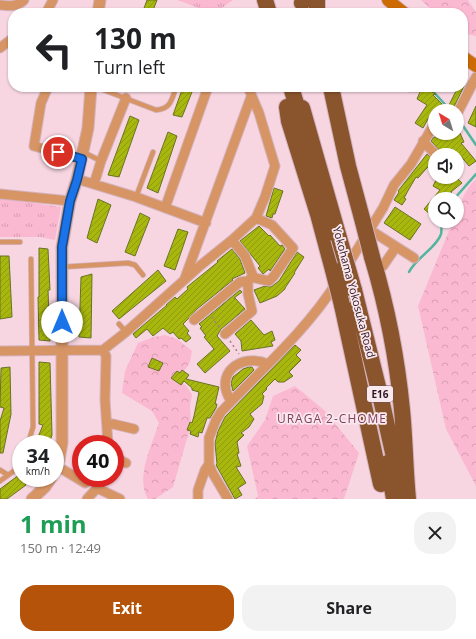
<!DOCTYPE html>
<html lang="en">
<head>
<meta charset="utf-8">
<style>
  :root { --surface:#fff; --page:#f2f2f2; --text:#202124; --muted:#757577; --accent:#b45309 }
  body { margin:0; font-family:"Open Sans",sans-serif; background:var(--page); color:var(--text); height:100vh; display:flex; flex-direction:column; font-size:15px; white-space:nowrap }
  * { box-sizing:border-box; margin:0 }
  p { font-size:13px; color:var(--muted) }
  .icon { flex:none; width:22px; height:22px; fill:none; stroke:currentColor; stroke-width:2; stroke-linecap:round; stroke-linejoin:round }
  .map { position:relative; height:499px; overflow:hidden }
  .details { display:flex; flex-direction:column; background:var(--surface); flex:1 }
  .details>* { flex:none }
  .banner { position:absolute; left:8px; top:8px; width:460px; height:84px; border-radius:16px; box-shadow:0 1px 3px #0004; background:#fff; color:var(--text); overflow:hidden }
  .needle { width:26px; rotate:322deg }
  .controls { position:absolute; left:428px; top:104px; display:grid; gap:8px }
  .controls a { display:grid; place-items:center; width:36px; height:36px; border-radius:50%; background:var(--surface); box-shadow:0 1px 3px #0004; font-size:20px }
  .speed { position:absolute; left:12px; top:435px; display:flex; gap:8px; font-size:20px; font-weight:700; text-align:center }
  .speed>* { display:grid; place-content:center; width:52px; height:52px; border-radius:50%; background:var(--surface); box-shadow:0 1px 3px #0004; line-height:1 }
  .speed small { font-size:10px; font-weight:400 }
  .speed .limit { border:6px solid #d22; background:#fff; color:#111 }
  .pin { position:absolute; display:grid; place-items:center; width:34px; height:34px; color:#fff; margin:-17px; border:2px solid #fff; border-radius:50%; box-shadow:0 1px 4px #0007 }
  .me { position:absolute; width:44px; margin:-22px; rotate:0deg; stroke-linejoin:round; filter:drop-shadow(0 0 3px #0008) }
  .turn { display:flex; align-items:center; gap:14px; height:84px; padding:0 20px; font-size:18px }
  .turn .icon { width:52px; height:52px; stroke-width:2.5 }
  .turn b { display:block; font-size:28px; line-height:34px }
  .round { display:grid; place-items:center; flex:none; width:42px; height:42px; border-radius:16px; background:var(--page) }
  .overview { display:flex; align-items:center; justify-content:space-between; height:68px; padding:0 20px }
  h1 { font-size:24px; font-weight:700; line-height:30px; color:#1e9e55 }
  .primary-button { display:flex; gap:8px; margin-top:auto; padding:8px 20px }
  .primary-button a { flex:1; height:46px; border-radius:16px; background:var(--accent); color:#fff; font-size:16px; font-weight:700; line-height:46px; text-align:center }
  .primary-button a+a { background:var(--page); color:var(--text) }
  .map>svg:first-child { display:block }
  .grass { fill:url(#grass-tufts) }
  .forest { fill:url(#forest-crowns) }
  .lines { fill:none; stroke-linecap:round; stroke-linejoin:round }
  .stream { stroke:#51b49d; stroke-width:2.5 }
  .building { fill:url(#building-hatch); stroke:#697227 }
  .service-casing { stroke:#d3b3be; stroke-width:6 }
  .minor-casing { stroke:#d3b3be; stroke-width:11 }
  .tertiary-casing { stroke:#d3b3be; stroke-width:13 }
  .secondary-casing { stroke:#d3b3be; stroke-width:14 }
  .motorway-casing { stroke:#d3b3be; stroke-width:18 }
  .path { stroke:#a1818d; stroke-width:1.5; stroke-dasharray:2 3; stroke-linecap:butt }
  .service { stroke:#d79565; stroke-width:4.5 }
  .minor { stroke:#d79565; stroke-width:9 }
  .tertiary { stroke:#d79565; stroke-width:11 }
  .secondary { stroke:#cd6b03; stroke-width:12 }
  .motorway { stroke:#8a542c; stroke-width:16 }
  .motorway-bridge-casing { stroke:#d3b3be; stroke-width:18; stroke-linecap:butt }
  .motorway-bridge { stroke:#8a542c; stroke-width:16 }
  .route-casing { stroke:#114b97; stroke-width:10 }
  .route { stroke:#1a73e8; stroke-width:7 }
  .labels { text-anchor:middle; stroke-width:3.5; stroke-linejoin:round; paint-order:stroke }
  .shield { fill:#f9e9ee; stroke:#6c535d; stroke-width:1 }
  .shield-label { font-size:10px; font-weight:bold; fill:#30131f }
  .street-label { font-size:11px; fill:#30131f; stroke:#f9e9ee }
  .neighbourhood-label { font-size:12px; letter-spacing:1px; fill:#813e5a; stroke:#f9e9ee }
</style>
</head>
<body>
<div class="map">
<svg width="476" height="499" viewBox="0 0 476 499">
  <defs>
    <pattern id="grass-tufts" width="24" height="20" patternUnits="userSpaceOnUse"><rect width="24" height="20" fill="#fbb9d1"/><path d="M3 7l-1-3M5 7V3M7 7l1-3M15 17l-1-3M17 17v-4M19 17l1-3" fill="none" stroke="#d79eb3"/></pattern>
    <pattern id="forest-crowns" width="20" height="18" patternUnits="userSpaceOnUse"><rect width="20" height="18" fill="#fbb9d1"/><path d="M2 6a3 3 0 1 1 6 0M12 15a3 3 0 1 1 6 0" fill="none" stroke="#d79eb3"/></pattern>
    <pattern id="building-hatch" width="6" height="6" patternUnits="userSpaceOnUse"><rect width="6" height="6" fill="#a8b70e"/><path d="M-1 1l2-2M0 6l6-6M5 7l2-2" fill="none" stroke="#919c0d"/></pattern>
  </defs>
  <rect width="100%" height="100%" fill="#f7d6e1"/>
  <path class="grass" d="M177,0H233L215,13H212Z
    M0,198L61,207L55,240L40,237H0Z"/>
  <path class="forest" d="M421,0H468L476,12V36L463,33V13H435Z
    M476,179V486L446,429L418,306L453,221H457C457,207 465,189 476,179Z
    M165,335L177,339L192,351L190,362L183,373L181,381L188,388L192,395L190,406L191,425L173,487L155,499H148C135,479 152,444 159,423L152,411L122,393L125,371L138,343L154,337Z
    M295,386L324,410L359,453L344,499H255L258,496L247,446L265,420L273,396Z"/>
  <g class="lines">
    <path class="stream" d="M427,87L430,88L451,111
      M457,117L476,145
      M454,199L476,174
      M409,272C416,258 437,247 441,234C442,230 441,225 442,221"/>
  </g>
  <path class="building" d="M147,0H157L152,13L143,11Z
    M463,81L466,82L454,107L449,105L458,87H463Z
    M183,87H194L182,117L173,115Z
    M422,87L436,94L433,95L442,104L437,111L433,110L423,128L415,123L427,105L417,99Z
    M476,106V127L468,123Z
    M130,116L139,120L119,177L108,175Z
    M168,132L177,136L158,193L147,188Z
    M436,133H460L464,142L461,143L476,161L469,166L459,154L457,155H442L440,151L431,141L433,138L437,136L435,135Z
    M427,154L434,160L418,178L416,177L409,189L404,198L406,199L402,205L394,200L399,192L398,191Z
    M442,177H456L462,183L451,192L453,194L449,199H435V211L431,215L424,209L440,190L433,186L436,180L438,181Z
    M274,188L283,191L275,214H273L272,218L266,216Z
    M98,199L111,205L97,243L87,238Z
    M395,207L421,224L410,240L384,223Z
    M140,213L150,218L135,256L125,252Z
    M259,226L269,236L270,235L280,246L282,245L285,249L270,271L269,269L263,274L258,268L260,266L240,241Z
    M178,229L188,232L175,270L164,266Z
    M39,248L48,249L50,290H48L50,341L39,340L38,297H39Z
    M232,249L240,259L245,273L232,279L233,280L197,309L188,319L183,324L189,331L187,333L191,338L186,342L181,338L179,339L173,332L170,334L163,328L153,336L147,329L136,338L133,334L167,305H166L175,297L177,299L188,289L187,287L218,262L217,261Z
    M297,252L304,257L294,273H295L285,288V289L277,296L260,303L254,290L265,286L271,287L279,281Z
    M0,256H9L12,317L0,319Z
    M158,270L166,281L119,319L112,311Z
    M92,274L91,338L79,337L81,277Z
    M240,290L242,292L234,298H235L245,309L221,329L217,336L230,351L205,373L197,364L214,349L204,337L206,336L200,328L202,327L199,324Z
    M251,320L264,335L272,331L275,340L271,342L273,346L242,351L241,341L235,334Z
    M295,345L301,350L296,355L301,360L289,372L293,376L284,382H278L275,379L266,388L267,389L262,394L264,396L262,404L250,414L254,419L249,427L241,433L244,435L237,442L239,453L237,454L241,466L236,467L246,483L238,488L242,495L235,499L216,465L217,464L215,443L218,431L225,417Z
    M152,358L163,363L159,371L148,367Z
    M39,362L50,363L52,435L49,444H35L43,425L39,424Z
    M10,367L11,414L3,453H0V421L4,408L0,407L1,368Z
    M249,367H252L254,370L233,391L231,383L233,377L243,369Z
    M182,370L189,375L186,379L219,387L215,404H217L216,408L210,418H207L202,433L199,432L198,437L190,434L191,431L187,430L190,422L192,423L194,416L199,392L192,390V388L184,381L181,385L171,378L177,371L180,373Z
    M19,475L26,485L7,499H0V489Z"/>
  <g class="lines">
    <g class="service-casing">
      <path id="service" d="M96,87L156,110C171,109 172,99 176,87
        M83,152L101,161
        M136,197L153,152
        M0,242H20
        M62,267L128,263L135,265L143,275
        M119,324L126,332
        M28,444L33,427L31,259
        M0,470L8,475
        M0,481L18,468L21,463"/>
    </g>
    <g class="minor-casing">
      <path id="minor" d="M0,5C9,6 17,7 24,0
        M46,13L53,0
        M0,48L13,38
        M48,87L41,103L34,146L81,159
        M410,87H416
        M457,114L476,77
        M423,141L436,155
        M77,179L136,197L206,223
        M94,184L101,161L126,98
        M0,194L70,201
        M165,208L208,87
        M370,230L414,258
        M232,240L245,256L253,276L255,278L269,281L274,276L293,248L272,225L256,218
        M347,266L383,208L394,185L411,164L433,126L435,125
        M383,266L396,247
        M185,278L251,97
        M194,320L240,282L248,281L253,276
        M225,334L252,311L248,294V281
        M103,350L106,356L105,400L108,444
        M0,351L103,350L126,332L201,265L232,240L256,218L265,197L275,166L259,113L248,87
        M231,401C213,374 241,352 268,364
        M107,425L113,424L134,429
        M115,458L126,463
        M209,464L212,472L228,499
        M57,466L85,483L93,478
        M97,488L120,499
        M87,499L97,488V483
        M198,499V490L205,470L209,464V438L216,420L221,412C261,370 306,331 337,282"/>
    </g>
    <g class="tertiary-casing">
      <path id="tertiary" d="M98,13L100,0
        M55,470L59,460L62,443V247L70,201L77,179L88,128L91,87
        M32,499L45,487L51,478"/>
    </g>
    <g class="secondary-casing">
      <path id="secondary" d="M388,0L404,13
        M463,57L476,66"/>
    </g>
    <g class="motorway-casing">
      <path id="motorway" d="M265,0L269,13
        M302,3L303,0
        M317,13V0
        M291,87L301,120
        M331,87L348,166L363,222
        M287,107L289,121L318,214L333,270
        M302,108L339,238
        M372,257C387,307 397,358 402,410C405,440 405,469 408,499
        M354,290L381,399L398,475
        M342,305L381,484
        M388,463L394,499"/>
    </g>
    <path class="path" d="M212,317L219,327
      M230,341L239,354"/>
    <use href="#service" class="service"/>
    <use href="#minor" class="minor"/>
    <use href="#tertiary" class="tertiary"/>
    <use href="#secondary" class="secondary"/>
    <use href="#motorway" class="motorway"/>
    <g class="motorway-bridge-casing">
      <path id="motorway-bridge" d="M363,222L372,257
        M339,238L354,290
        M333,270L342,305"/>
    </g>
    <use href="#motorway-bridge" class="motorway-bridge"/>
  </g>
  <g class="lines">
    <g class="route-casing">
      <path id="route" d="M58,152L82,159L77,180L70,201L62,247V322"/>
    </g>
    <use href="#route" class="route"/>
  </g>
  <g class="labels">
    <rect class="shield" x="367" y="386" width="26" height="16" rx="3"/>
    <g class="shield-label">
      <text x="380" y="398">E16</text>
    </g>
    <g class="street-label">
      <text transform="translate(354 292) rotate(75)" y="4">Yokohama Yokosuka Road</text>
    </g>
    <g class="neighbourhood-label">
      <text x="332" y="423">URAGA 2-CHOME</text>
    </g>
  </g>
</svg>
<div class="controls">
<a><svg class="needle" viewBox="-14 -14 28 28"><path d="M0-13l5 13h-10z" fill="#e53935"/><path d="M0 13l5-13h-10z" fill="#757577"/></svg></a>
<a><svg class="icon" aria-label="sound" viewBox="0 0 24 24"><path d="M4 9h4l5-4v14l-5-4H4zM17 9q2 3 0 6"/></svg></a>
<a><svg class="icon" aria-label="search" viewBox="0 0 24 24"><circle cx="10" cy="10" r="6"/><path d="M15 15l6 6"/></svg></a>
</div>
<div class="speed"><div>34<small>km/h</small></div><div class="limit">40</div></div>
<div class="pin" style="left:58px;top:152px;background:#d93025"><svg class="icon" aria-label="arrive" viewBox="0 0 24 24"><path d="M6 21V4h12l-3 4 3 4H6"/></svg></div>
<svg class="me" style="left:62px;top:322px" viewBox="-20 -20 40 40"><circle r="19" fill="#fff"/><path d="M0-13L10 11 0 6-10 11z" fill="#1a73e8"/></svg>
<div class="banner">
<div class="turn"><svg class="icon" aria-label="left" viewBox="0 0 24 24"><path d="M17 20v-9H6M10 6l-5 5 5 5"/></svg><div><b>130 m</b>Turn left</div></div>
</div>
</div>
<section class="details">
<div class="overview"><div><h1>1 min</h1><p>150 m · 12:49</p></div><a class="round"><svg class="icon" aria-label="close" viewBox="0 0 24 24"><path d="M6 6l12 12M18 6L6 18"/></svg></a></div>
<div class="primary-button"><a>Exit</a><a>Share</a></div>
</section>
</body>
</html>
